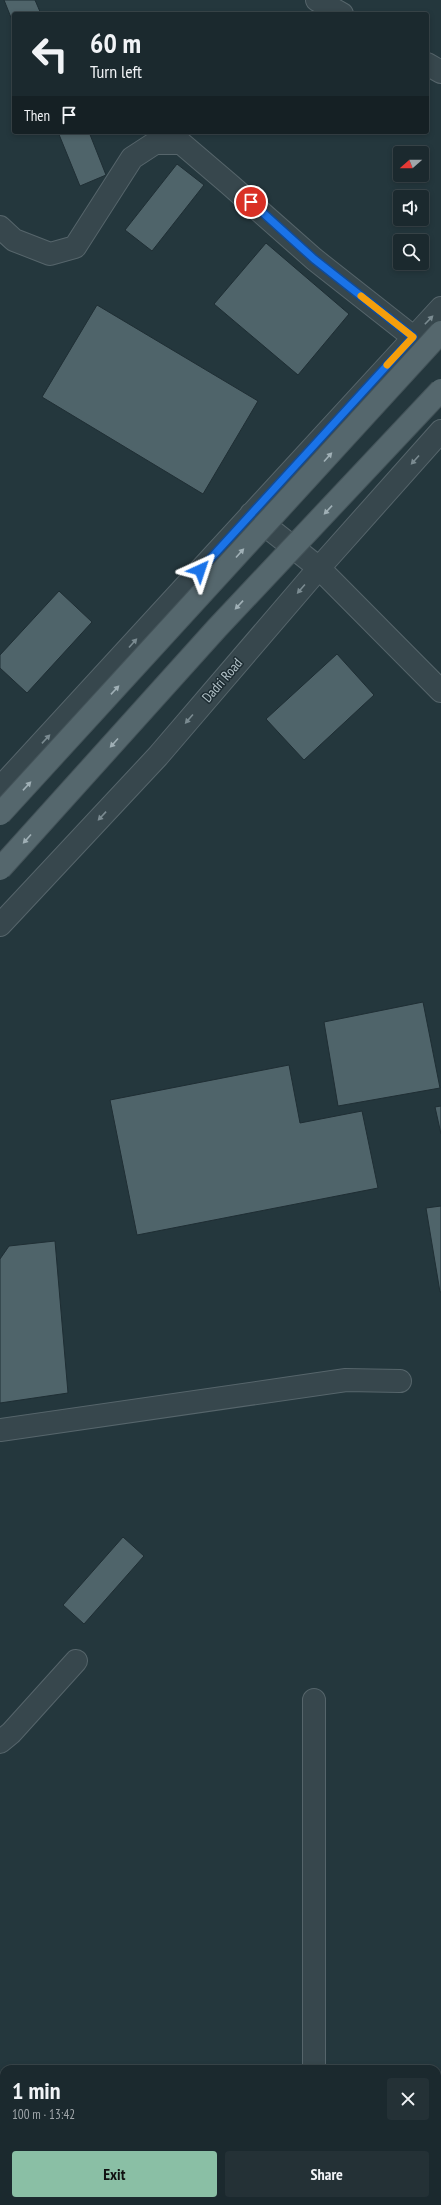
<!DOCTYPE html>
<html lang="en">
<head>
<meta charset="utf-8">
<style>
  :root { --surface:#1b292e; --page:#243136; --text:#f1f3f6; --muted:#a0a6aa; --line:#39454a; --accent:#8abfa5 }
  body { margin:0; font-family:"PT Sans Narrow",sans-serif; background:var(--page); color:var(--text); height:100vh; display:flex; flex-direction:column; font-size:15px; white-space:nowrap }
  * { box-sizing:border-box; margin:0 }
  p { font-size:13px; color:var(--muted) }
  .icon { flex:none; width:22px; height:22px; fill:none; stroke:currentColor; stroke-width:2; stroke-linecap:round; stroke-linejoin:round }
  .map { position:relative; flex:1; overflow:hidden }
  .details { position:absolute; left:0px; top:2065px; width:441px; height:140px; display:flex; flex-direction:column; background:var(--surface); border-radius:12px 12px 0 0; box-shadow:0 2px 6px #0003,0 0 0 1px var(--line) }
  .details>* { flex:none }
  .guide { position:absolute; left:12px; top:12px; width:417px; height:122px; border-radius:4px; box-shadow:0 2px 6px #0003,0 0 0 1px var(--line); background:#1b292e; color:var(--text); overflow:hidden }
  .needle { width:26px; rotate:249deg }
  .controls { position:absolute; left:393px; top:146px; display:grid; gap:8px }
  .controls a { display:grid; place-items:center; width:36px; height:36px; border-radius:4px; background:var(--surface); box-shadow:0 2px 6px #0003,0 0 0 1px var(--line); font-size:20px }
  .pin { position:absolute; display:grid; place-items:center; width:34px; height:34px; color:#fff; margin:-17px; border:2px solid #fff; border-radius:50%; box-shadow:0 1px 4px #0007 }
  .me { position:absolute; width:44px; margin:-22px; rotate:42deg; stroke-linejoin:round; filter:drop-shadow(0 0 3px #0008) }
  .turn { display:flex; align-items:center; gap:14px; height:84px; padding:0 12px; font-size:18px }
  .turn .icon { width:52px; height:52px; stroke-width:2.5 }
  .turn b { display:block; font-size:28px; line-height:34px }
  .then { display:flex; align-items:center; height:38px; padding:0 12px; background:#0003; gap:8px; font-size:15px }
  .round { display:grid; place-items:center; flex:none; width:42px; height:42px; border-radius:4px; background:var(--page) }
  .head { display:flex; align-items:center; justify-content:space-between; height:68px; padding:0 12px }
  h1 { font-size:24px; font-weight:700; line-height:30px }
  .action { display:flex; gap:8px; margin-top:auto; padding:8px 12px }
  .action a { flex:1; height:46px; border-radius:4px; background:var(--accent); color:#111; font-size:16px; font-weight:700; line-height:46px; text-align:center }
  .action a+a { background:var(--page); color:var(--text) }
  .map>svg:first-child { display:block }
  .building { fill:#4f646a; stroke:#1f2e34 }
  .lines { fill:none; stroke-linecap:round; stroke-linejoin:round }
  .minor-casing { stroke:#56656b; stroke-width:24 }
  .minor { stroke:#37474d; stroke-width:22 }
  .major-bridge-casing { stroke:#445359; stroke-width:24; stroke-linecap:butt }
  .major-bridge { stroke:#55676d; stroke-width:22 }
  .oneway { fill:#7b8b91 }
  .oneway2 { fill:#a0b0b6 }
  .route-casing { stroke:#114b97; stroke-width:10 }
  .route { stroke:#1a73e8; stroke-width:7 }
  .slow { stroke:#f59e0b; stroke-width:7 }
  .labels { text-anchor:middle; stroke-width:3; stroke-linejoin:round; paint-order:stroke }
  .street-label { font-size:14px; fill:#b3c2c8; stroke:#1d2c32 }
</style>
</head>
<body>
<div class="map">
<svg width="441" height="2205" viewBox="0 0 441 2205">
  <rect width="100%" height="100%" fill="#24373d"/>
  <path class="building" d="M4,0H35L41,14H14V25Z
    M58,132H89L106,175L80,186Z
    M177,164L204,185L152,251L125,230Z
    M266,243L349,314L298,375L214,304Z
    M97,305L258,401L203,494L42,397Z
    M59,591L92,622L27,693L0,668V655Z
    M337,654L374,695L304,760L266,719Z
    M423,1002L440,1088L338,1106L324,1022Z
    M289,1065L300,1123L362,1111L378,1188L137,1235L110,1100Z
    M441,1106V1134L435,1107Z
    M441,1206V1292H440L426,1208Z
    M55,1241L68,1393L0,1403V1259L9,1246Z
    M123,1537L144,1556L84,1624L63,1605Z"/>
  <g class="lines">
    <g class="minor-casing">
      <path id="minor" d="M317,0L342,14
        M427,64L441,72
        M0,227L14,240L50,254L75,247L132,158L155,143H181L229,184L314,259L413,337
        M251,514L319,568L441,691
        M0,788L441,308
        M0,925L158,756L319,568L441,431
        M0,1430L346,1380L400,1381
        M0,1742L11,1733L76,1661
        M314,2069V1700
        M0,2112L4,2114
        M437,2171H441
        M271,2201L272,2205"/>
    </g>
    <use href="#minor" class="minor"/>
    <g class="major-bridge-casing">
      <path id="major-bridge" d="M0,814L441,332
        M0,869L217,628L441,390"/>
    </g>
    <use href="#major-bridge" class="major-bridge"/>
  </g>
  <defs><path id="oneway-solid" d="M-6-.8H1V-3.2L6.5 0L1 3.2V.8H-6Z"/></defs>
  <g class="oneway">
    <use href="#oneway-solid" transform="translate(429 320) rotate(-46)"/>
    <use href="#oneway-solid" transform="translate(415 460) rotate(132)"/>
    <use href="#oneway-solid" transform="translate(301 589) rotate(131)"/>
    <use href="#oneway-solid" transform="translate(133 643) rotate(-48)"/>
    <use href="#oneway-solid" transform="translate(189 719) rotate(131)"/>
    <use href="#oneway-solid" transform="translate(46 739) rotate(-47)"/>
    <use href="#oneway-solid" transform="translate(102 816) rotate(133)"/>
  </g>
  <g class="oneway2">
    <use href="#oneway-solid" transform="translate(328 457) rotate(-48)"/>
    <use href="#oneway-solid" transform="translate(328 510) rotate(133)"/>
    <use href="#oneway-solid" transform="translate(240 553) rotate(-48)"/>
    <use href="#oneway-solid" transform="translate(239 605) rotate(133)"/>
    <use href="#oneway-solid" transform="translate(115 690) rotate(-47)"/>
    <use href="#oneway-solid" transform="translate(114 743) rotate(132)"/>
    <use href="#oneway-solid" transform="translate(27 786) rotate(-47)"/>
    <use href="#oneway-solid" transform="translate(27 839) rotate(132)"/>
  </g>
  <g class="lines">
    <g class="route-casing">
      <path id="route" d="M200,570L413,337L314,259L251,202"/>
    </g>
    <use href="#route" class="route"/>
    <path class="slow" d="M361,296L413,337L387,365"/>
  </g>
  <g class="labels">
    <g class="street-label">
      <text transform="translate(222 680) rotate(-49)" y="5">Dadri Road</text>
    </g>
  </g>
</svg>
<div class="controls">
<a><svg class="needle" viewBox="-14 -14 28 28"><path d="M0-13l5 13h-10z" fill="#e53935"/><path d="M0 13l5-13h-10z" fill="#a0a6aa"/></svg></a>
<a><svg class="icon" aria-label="sound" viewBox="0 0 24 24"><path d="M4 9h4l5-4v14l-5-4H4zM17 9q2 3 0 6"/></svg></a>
<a><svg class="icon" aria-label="search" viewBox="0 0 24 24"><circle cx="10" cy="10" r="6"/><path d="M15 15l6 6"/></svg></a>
</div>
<div class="pin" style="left:251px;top:202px;background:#d93025"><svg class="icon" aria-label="arrive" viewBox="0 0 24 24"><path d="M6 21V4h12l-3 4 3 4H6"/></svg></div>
<svg class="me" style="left:200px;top:570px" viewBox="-20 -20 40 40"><path d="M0-17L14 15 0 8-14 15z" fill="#1a73e8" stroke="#fff" stroke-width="4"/></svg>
<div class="guide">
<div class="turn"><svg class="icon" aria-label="left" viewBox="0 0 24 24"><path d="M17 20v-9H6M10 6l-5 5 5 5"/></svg><div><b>60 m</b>Turn left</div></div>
<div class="then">Then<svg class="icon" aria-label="arrive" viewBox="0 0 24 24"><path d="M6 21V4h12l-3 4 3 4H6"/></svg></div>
</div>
<section class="details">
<div class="head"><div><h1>1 min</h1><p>100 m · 13:42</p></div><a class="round"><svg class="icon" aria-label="close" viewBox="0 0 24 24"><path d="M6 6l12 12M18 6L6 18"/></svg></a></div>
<div class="action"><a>Exit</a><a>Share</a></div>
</section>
</div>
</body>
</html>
